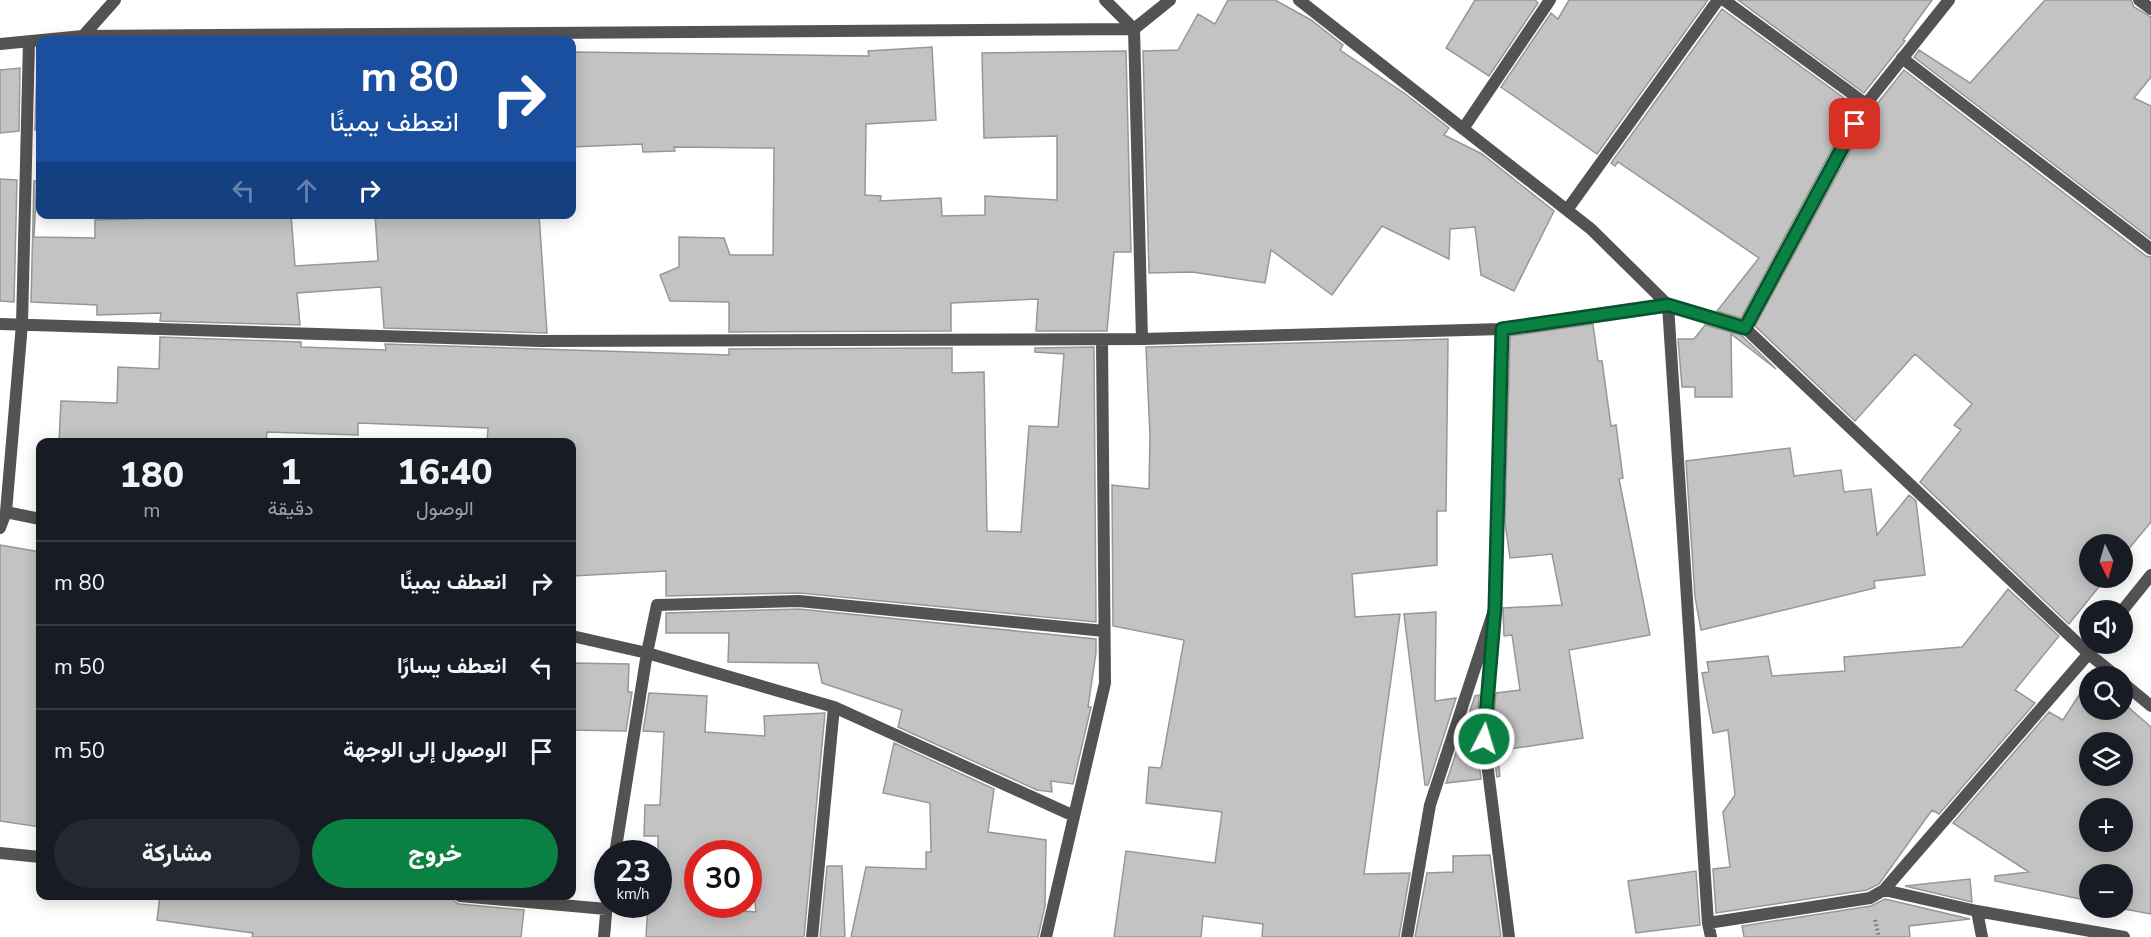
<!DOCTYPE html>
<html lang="ar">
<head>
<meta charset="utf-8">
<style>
  :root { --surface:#171b24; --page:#242831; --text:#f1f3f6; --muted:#9ea1a6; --line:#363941; --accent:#0b8043 }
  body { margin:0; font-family:"Nunito Sans",Vazirmatn,sans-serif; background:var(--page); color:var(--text); direction:rtl; height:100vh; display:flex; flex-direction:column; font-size:22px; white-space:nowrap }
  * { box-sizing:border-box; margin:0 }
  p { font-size:20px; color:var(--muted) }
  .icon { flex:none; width:33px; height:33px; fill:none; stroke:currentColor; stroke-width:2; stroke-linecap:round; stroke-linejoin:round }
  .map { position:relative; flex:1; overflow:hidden; direction:ltr }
  .details { position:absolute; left:36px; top:438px; width:540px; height:462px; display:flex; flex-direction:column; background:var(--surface); border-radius:12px; box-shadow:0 3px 15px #0003; direction:rtl }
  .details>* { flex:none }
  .banner { position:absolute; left:36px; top:36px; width:540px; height:183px; border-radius:12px; box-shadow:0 3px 15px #0003; direction:rtl; background:#1a4fa0; color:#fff; overflow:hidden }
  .needle { width:39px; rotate:175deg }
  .fabs { position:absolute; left:2079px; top:534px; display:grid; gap:12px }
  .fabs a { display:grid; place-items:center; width:54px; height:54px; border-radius:50%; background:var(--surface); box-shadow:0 3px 15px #0003; font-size:30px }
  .speed { position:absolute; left:594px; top:840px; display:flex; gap:12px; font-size:30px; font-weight:700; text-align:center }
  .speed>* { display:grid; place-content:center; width:78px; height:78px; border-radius:50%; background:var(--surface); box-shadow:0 3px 15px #0003; line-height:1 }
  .speed small { font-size:15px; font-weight:400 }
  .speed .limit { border:9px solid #d22; background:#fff; color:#111 }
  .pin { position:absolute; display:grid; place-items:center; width:51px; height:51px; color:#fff; margin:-26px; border-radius:12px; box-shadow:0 3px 9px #0006 }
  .me { position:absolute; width:66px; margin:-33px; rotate:5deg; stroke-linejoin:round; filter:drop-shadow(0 0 4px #0008) }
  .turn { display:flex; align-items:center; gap:21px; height:126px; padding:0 18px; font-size:27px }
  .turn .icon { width:78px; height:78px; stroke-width:2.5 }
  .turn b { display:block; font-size:42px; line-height:51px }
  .lanes { display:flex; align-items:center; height:57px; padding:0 18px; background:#0003; justify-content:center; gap:30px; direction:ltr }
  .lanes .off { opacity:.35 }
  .eta { display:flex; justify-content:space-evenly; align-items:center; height:102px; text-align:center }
  .eta b { font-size:36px; font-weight:800; line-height:42px }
  .action { display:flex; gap:12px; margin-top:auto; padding:12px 18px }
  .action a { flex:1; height:69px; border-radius:36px; background:var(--accent); color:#fff; font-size:24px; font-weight:800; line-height:69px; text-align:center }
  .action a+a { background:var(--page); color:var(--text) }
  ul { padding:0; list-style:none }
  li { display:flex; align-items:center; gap:18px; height:84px; padding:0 18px; border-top:2px solid var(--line) }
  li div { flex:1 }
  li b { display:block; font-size:22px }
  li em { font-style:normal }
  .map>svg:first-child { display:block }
  .building { fill:#c3c3c3; stroke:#979797; stroke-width:1.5; fill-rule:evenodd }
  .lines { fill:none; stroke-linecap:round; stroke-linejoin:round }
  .path { stroke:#757575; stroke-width:4; stroke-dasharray:1.5 3; stroke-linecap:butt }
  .street { stroke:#535353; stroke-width:12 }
  .route-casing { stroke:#07532c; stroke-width:15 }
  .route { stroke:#0b8043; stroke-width:10 }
</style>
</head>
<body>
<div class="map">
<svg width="2151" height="937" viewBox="0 0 2151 937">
  <rect width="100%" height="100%" fill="#fff"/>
  <path class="building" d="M1228,0H1275L1311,20L1343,45L1340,50L1404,93L1449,128L1444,135L1482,154L1554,211L1514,291L1481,275L1475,227L1450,229L1449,259L1382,226L1332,295L1271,250L1265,283L1192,272L1149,273L1143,51L1178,50L1198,14L1215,24Z
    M1475,0H1535L1538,3L1489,76L1446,48Z
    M1569,0H1708L1597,154L1501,87L1551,13L1558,19Z
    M1738,0H1932L1903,40L1905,41L1864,93Z
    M2045,0H2131L2134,7L2151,17V77L2134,98L2151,106V239L1914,57L1919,50L1970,83Z
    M1722,9L1855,106L1741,318L1717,311L1759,258L1618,162L1615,166L1611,163Z
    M932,47L936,120L866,124L865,195L881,196L880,201L941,198L942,216L985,215V196L1057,200V136L984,138L982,53L1126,51L1131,252H1114L1107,331H1036L1038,299L951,303V331L729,332V302L670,301L660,275L679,267V237L724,238L730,255H773L774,148L674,147L675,151L643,152L642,144L572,147V52L869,56L868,51Z
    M37,66H40V129L35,130Z
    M20,68L19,131L0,133V70Z
    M1904,70L2146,256L2151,257V522L2122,557V544H2090V578H2106L2069,624L1920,482L1961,430L1954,425L1972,404L1915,354L1855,421L1755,326L1873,109Z
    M0,179L17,180L14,302L0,301Z
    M34,181H37L34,237L95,238V220L237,216V214H291L295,266L378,261L375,214H539L547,333L384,328L381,287L297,293L300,325L160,321L161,313L97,315V305L31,302Z
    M1593,324L1598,361H1602L1611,426L1616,425L1623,478L1619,479L1650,635L1569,650L1583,738L1497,751L1500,776L1497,777L1492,739L1496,693L1520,690L1512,635L1504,636L1503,608L1562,605L1552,554L1510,558L1505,522L1510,336Z
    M1705,325L1741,335L1776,369L1731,334L1732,397H1695V387H1682L1678,339H1694Z
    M160,337L301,342V347L386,350L385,344L729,355V349L952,348V373L984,372L987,531L1021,532L1029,426L1058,427L1064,354L1035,352V348L1094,347L1096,622L800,593L666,596V571L572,576V442H487L488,428L358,423V435L267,432L266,442H59L61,401L117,403L118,367L159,369Z
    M1448,339L1446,511H1437V565L1352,574L1355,617L1400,614L1364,874L1410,873L1399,937H1262L1263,924L1203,916L1201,937H1114L1126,851L1215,863L1222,812L1146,803L1149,767L1161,768L1184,640L1113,626L1112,485L1149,489L1150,435L1146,347Z
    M1790,448L1794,476L1841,470L1844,492L1871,489L1877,535L1909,495L1916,501L1925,575L1874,581L1875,588L1701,630L1695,597L1686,461Z
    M0,545L40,552V827L0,821Z
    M2008,589L2059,636L2015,690L2035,703L1939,814L1932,810L1879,884L1867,890L1716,913L1713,869L1730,867L1723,812L1735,795L1728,730L1713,733L1702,673L1709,672L1707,662L1768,656L1772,676L1845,671L1844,657L1962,647Z
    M799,609L1096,639V653L1088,707H1091L1073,784L1051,781L1052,792L1037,790L898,727L902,710L822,683L818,663L728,662L729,633H666V613Z
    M1436,612L1435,701L1456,698L1428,785H1425L1404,614Z
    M572,663L629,664L628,692H632L626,731L572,730Z
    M2088,681L2090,710H2122V702L2151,727V914L2119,908H2122V874H2090V901L1995,881V876L2029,872L1953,823L2049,712L2063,720ZM2090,742H2122V776H2090ZM2090,808H2122V842H2090Z
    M649,693L707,696L705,732L765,736L764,716L825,713L804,937H646L648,904H658V836H644L645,805H660L664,732L643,731ZM698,854H750L756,912L698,908Z
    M1479,695L1476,739L1481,779L1446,783L1475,696Z
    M894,743L994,789L988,832L1046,840L1045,906L1038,937H851L866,867L926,869V852H931L930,803L883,793Z
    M1490,855L1501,937H1415L1427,873L1453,872V856Z
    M827,866H842L845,937H820Z
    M1696,871L1700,925L1636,933L1628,881Z
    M1970,879L1972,902L1905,886Z
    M160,896H452L455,902L459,904L524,910L521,937H252L253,933L157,920Z
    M1885,899L1970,919L1909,926L1910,937H1744L1742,926L1871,906Z"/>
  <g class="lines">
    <path class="path" d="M1875,920L1879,937"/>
    <path class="street" d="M1105,0L1134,29L1142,339
      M1299,0L1591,229L1668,305L1708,923L1711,937
      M1724,0L1866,104
      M2139,0L2151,9
      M83,36L115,0
      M0,44L83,36L1134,29L1170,0
      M1902,58L2151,249
      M1463,129L1550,0
      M1567,210L1718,0
      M0,324L541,341L1142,339L1502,329
      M1745,328L1866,104L1949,0
      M6,512L40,519
      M0,528L6,512L22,324L29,41
      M2122,611L2151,575
      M1493,630L1484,739L1509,937
      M572,636L647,653L834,707L1074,816
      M2122,682L2151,706
      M0,853L40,857
      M615,854L647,653L657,605L799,601L1104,631
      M1884,890L1977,911L2124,937
      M460,896L606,909
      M1977,911L1982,937
      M1708,923L1870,898L1884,890L2097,644
      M604,937L607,902
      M812,937L834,707
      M1046,937L1105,683L1102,339
      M1407,937L1430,805L1495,607L1502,329L1668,305L1745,328L2089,654L2116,676"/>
  </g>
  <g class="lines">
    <g class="route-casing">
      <path id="route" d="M1484,739L1495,608L1502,329L1668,305L1745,328L1855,124"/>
    </g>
    <use href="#route" class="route"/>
  </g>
</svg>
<div class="fabs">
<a><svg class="needle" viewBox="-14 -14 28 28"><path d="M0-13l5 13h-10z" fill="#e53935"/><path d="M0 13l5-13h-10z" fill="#9ea1a6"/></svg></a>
<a><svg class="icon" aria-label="sound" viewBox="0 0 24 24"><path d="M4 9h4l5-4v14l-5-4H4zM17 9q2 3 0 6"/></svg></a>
<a><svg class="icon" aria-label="search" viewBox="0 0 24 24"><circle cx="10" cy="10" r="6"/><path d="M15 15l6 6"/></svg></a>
<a><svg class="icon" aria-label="layers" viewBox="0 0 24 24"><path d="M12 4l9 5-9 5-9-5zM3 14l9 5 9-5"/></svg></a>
<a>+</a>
<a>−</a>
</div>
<div class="speed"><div>23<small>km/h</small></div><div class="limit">30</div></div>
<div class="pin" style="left:1855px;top:124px;background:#d93025"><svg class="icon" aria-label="arrive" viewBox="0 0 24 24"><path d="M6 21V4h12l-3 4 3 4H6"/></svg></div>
<svg class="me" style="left:1484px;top:739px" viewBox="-20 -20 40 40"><circle r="17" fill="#0b8043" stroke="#fff" stroke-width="3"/><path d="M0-11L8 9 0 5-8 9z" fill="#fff"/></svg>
<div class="banner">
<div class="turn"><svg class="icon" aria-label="right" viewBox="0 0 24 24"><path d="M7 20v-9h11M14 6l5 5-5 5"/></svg><div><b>80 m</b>انعطف يمينًا</div></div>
<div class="lanes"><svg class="icon off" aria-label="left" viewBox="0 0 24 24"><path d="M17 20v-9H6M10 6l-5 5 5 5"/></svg><svg class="icon off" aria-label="ahead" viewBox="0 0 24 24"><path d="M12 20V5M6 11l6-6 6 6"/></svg><svg class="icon" aria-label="right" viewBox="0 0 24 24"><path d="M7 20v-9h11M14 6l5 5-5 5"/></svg></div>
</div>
<section class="details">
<div class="eta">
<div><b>16:40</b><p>الوصول</p></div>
<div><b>1</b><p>دقيقة</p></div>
<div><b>180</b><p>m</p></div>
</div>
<ul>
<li><svg class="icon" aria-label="right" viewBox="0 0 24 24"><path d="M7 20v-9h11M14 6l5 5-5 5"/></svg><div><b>انعطف يمينًا</b></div><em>80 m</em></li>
<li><svg class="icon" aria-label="left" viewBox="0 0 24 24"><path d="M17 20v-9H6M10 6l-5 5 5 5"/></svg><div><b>انعطف يسارًا</b></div><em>50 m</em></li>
<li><svg class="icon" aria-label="arrive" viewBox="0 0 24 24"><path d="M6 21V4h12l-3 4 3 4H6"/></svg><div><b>الوصول إلى الوجهة</b></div><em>50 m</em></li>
</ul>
<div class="action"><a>خروج</a><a>مشاركة</a></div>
</section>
</div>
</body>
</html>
